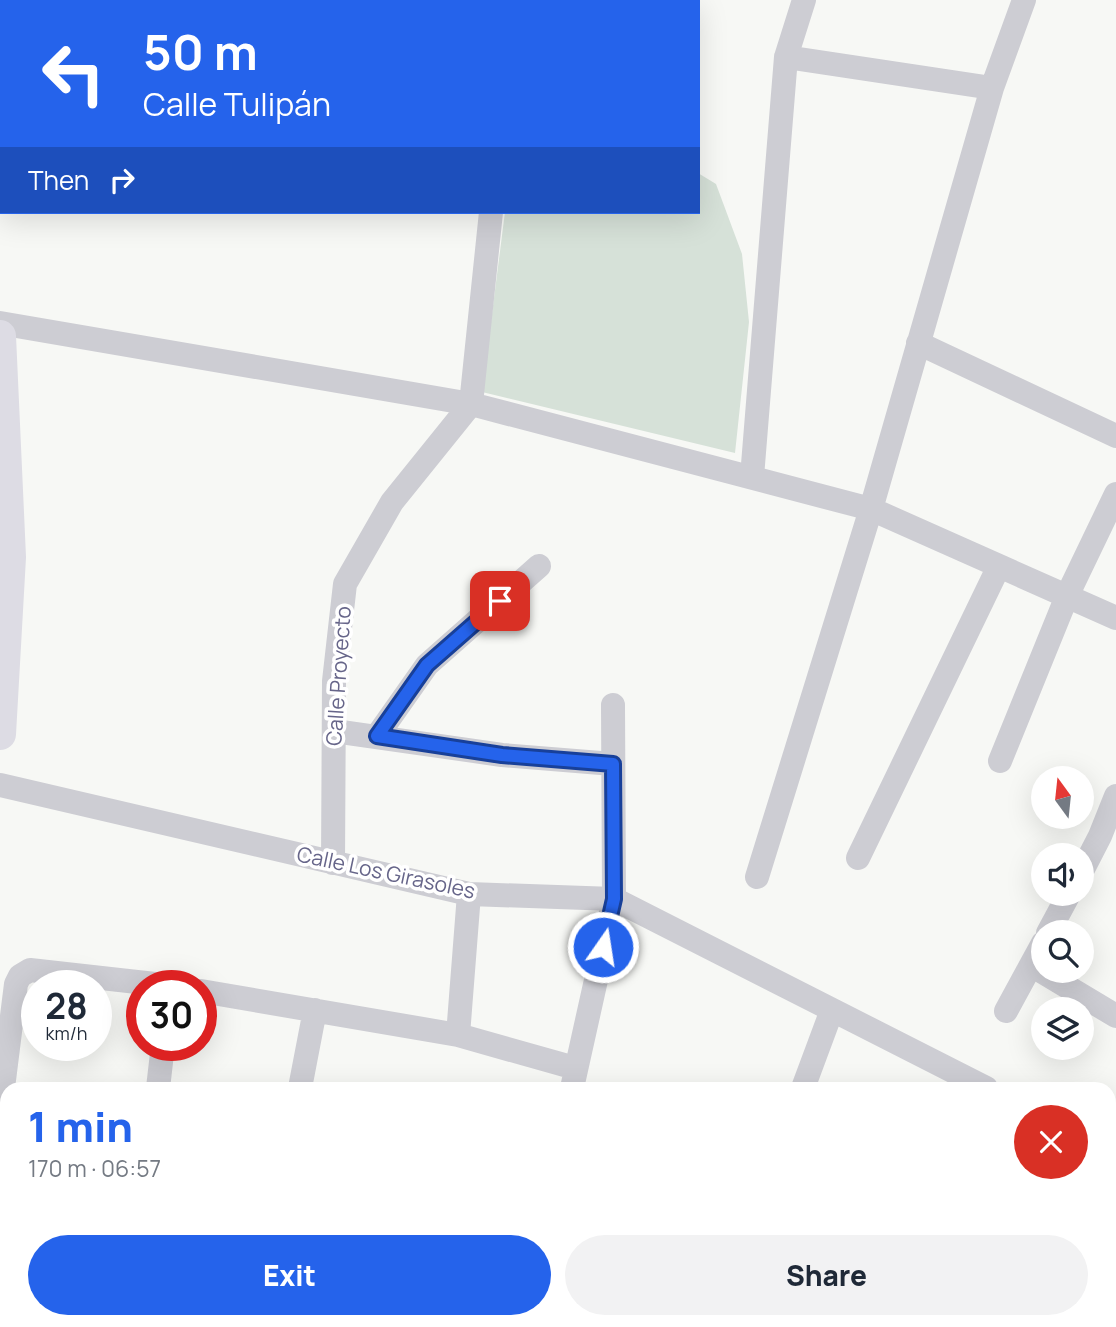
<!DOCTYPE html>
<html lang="en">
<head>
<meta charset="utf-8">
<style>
  :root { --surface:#fff; --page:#f2f2f3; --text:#1f2937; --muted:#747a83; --accent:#2563eb }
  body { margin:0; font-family:Manrope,sans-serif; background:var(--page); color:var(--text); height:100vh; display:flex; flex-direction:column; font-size:26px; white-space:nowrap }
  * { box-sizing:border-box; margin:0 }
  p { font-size:23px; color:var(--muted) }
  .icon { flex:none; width:38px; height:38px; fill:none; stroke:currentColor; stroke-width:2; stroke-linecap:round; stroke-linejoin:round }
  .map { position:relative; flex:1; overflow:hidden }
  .details { position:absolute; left:0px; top:1082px; width:1116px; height:247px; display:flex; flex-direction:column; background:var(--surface); border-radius:21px 21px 0 0; box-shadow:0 7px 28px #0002 }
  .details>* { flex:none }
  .top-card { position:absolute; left:0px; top:0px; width:700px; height:214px; box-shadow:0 7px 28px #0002; background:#2563eb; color:#fff; overflow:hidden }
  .needle { width:46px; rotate:345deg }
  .controls { position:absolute; left:1031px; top:766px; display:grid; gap:14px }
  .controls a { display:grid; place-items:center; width:63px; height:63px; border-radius:50%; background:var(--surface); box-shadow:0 7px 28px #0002; font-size:35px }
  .speed { position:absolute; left:21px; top:970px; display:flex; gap:14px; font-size:35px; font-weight:700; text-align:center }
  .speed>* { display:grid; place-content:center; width:91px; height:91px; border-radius:50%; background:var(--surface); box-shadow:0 7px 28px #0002; line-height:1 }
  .speed small { font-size:18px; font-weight:400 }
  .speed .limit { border:10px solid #d22; background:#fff; color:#111 }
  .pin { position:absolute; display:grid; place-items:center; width:60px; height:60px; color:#fff; margin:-30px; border-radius:14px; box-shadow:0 4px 10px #0006 }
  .me { position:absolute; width:77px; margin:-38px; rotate:13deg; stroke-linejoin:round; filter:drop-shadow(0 0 5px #0008) }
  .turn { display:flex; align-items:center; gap:24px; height:147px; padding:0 28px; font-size:32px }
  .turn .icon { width:91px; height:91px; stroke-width:2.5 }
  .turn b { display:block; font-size:49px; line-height:60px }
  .then { display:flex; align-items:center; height:66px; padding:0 28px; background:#0003; gap:14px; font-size:26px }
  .round { display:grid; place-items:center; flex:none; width:74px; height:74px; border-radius:37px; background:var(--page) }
  .head { display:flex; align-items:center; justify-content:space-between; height:119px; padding:0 28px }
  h1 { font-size:42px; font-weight:800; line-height:52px; color:var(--accent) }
  .primary-button { display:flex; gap:14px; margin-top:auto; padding:14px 28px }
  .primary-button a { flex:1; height:80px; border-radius:42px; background:var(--accent); color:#fff; font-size:28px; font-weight:800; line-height:80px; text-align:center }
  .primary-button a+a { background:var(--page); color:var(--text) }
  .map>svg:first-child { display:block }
  .green { fill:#d6e1d8 }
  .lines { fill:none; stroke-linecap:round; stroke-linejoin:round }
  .minor { stroke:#cdcdd3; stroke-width:24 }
  .major { stroke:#dddce4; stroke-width:32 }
  .route-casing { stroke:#184099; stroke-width:18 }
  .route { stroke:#2563eb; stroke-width:12 }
  .labels { text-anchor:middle; stroke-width:7; stroke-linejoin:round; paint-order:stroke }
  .street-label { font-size:21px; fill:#666589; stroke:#fff }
</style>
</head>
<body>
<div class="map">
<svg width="1116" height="1327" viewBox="0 0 1116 1327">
  <rect width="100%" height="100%" fill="#f7f8f5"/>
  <path class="green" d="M698,173L716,184L742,254L749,322L735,453L482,392L505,212H698Z"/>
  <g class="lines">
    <path class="minor" d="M786,57L804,0
      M0,323L471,404L871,509L1116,618
      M918,343L1116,436
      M752,477L786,57L992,88
      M334,731L502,755L613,764
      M377,736L427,665L539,566
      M1000,761L1067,596L1116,494
      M0,785L469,894L614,899L986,1088
      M858,858L999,566
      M333,863L334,681L345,584L392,502L471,404L491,212
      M1082,871L1100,836L1116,796
      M757,877L871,509L992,88L1024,0
      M1048,933L1069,894
      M1031,965L1116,1016
      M201,991L458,1035L575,1068
      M1006,1011L1043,943
      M458,1035L469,894
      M158,1088L163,1045
      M300,1088L315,1010
      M572,1088L614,899L613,705
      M803,1088L832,1010
      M0,1112L16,984L20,976L30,970L164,985
      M1110,1151L1116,1155
      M1110,1193L1116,1182
      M1110,1251L1116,1255
      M0,1302H7
      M245,1321L255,1322L261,1327
      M556,1321L558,1327
      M858,1327L860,1321"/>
    <path class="major" d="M0,176L1,0
      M0,336L10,557L0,734"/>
  </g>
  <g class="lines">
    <g class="route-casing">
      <path id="route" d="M500,601L427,665L377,736L502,755L613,764L614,899L603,947"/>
    </g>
    <use href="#route" class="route"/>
  </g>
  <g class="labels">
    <g class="street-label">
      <text transform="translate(339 676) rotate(-86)" y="7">Calle Proyecto</text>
      <text transform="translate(386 873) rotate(12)" y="7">Calle Los Girasoles</text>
    </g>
  </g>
</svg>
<div class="controls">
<a><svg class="needle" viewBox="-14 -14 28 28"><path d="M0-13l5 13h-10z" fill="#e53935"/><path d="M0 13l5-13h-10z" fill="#747a83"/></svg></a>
<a><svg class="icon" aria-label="sound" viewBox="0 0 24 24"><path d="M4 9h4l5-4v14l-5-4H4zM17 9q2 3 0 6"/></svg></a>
<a><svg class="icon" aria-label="search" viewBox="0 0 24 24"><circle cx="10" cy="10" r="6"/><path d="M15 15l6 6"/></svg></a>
<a><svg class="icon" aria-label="layers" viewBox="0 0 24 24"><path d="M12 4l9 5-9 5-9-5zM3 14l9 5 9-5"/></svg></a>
</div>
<div class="speed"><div>28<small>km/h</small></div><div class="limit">30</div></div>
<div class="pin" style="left:500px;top:601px;background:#d93025"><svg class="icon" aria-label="arrive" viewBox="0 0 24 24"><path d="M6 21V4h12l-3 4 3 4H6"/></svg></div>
<svg class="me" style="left:603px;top:947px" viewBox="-20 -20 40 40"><circle r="17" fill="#2563eb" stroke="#fff" stroke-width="3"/><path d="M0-11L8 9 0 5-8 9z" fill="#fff"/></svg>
<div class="top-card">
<div class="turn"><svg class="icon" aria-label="left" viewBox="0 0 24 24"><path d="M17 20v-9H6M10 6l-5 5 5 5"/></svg><div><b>50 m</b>Calle Tulipán</div></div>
<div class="then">Then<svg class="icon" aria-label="right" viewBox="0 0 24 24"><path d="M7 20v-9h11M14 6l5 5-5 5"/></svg></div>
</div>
<section class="details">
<div class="head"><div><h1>1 min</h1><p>170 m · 06:57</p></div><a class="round" style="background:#d93025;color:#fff"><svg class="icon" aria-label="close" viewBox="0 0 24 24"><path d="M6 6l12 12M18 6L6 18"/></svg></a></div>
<div class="primary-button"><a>Exit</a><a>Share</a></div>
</section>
</div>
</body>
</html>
